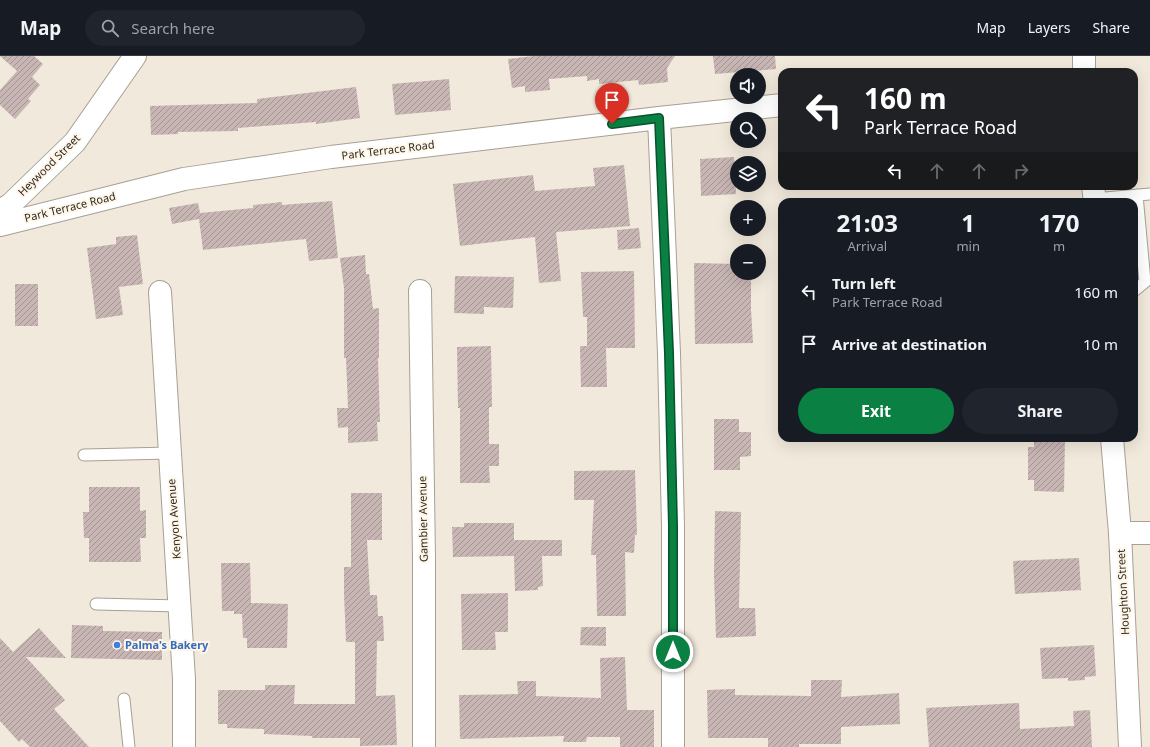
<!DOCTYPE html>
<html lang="en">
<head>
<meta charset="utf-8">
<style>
  :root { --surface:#171b24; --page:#20242c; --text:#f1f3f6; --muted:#9ea1a6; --line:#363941; --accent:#0b8043 }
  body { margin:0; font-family:"Noto Sans",sans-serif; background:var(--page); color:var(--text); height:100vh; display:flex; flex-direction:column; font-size:15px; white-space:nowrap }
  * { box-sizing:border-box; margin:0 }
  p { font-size:13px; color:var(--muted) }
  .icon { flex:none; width:22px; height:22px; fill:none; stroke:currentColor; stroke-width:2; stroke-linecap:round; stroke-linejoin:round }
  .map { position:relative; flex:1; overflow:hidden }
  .side { position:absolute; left:778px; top:142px; width:360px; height:244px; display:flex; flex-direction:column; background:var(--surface); border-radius:12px; box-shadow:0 4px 16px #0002 }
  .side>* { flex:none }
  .banner { position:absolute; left:778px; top:12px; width:360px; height:122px; border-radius:12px; box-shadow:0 4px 16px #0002; background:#202124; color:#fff; overflow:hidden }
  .controls { position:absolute; left:730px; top:12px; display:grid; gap:8px }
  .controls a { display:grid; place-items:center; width:36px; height:36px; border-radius:50%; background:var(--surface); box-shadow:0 4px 16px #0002; font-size:20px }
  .pin { position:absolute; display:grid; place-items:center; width:34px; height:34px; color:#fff; margin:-41px -17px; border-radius:50% 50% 50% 0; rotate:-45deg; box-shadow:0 0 4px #0007 }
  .pin .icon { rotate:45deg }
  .me { position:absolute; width:44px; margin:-22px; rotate:0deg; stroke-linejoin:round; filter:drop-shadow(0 0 3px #0008) }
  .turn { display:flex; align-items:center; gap:14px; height:84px; padding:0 20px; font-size:18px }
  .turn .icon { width:52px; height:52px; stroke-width:2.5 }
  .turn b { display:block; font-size:28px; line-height:34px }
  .lanes { display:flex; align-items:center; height:38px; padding:0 20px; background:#0003; justify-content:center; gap:20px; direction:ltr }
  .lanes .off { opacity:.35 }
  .eta { display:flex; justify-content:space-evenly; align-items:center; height:68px; text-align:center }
  .eta b { font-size:24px; font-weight:700; line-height:28px }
  .button { display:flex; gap:8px; margin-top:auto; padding:8px 20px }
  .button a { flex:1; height:46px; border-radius:24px; background:var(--accent); color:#fff; font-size:16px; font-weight:700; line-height:46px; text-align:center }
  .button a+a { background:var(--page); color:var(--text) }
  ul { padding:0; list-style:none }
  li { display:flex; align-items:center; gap:12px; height:52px; padding:0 20px }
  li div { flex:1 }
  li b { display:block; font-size:15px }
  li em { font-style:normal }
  header { display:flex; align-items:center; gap:24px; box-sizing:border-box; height:56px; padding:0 20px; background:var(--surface); border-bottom:1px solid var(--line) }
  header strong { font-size:19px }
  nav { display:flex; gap:22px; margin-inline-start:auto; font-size:14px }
  .search { width:280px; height:36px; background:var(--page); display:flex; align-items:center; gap:10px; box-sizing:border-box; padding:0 14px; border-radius:22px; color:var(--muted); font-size:15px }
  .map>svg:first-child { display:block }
  .building { fill:url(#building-hatch) }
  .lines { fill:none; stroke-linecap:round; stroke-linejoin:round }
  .lane-casing { stroke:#a7a093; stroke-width:13 }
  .street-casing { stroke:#a7a093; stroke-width:24 }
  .secondary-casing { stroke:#a7a093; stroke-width:24 }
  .lane { stroke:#fff; stroke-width:11 }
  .street { stroke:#fff; stroke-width:22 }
  .secondary { stroke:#fff; stroke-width:22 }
  .route-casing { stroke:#07532c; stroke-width:10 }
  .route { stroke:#0b8043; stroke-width:7 }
  .shop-dot { fill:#3f7fe0; stroke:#fff6e8; stroke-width:1.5 }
  .labels { text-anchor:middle; stroke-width:4; stroke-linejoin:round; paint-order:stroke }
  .street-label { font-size:11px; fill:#2d2a25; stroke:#fff6e8 }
  .shop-label { font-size:11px; font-weight:bold; fill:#366cbe; stroke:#fff6e8; text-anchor:start }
</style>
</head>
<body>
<header>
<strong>Map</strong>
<div class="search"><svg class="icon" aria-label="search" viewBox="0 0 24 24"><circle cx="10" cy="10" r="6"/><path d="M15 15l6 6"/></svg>Search here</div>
<nav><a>Map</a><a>Layers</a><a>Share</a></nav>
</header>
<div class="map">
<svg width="1150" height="691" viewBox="0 0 1150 691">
  <defs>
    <pattern id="building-hatch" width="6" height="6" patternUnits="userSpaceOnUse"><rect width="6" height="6" fill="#c8b6b4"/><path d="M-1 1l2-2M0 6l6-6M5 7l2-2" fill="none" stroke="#a39492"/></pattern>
  </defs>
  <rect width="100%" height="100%" fill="#f1e9db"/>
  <path class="building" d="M0,0H34L43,8L32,21L40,29L28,43L31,45L15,63L0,49V34L17,15Z
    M534,0H675L667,12L668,26L639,29L638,24L599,28V23L587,25V20L549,23L550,34L525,36V30L512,32L508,3Z
    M713,0H775L776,13L715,18Z
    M449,23L451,54L395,59L392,28Z
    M356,31L360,62L316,68V66L238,72V75L178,76V78L151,79L150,50L257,47V43Z
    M734,101L736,138L701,140L700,103Z
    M624,109L630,170L556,176L561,225L539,227L535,181L460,190L453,128L533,119L535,135L595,130L593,112Z
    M332,145L338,202L309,205L306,183L203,194L199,163L172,168L169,152L198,147L200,157L253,152V149L282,146V149Z
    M639,172L641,192L618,194L617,174Z
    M137,179L143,228L119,231L123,259L96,263L87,192L116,188V181Z
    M365,199L366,218H369L373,253L379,252V302H378L380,366H377L378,385L348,387V371L338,372L337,352H348L346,302H344V232L340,202Z
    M694,207L737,208V217H751V253L753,287L695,288Z
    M634,215L635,292H606L607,331H581L580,290H587V261H583L581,216Z
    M455,220L514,221L513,252L484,251V258L454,257Z
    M15,228H38V270H15Z
    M491,290L492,351H489V388H499V410H489L490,427H460V352H458L457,291Z
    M714,363H739V376H751V400L740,401V414H714Z
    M1034,382H1065L1064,436L1034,435V424H1028V391H1034Z
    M635,414L637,479H635L634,497L625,496L626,560H597L596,499H591L594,444H574V415Z
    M89,431H140V455L146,454V482H140L141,506H89V482H84L83,456H89Z
    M351,437H382V484H367L370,539H377L378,560H383L384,585H377L376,640L395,639L397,689L360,690V682H312V680L264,678V673L227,672V668H218V634H265V629H295L294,648H355V586H346L344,538V511H351Z
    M715,455L741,456L739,552H755L756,580L716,582L714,518Z
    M464,467H514V484H562V500H542L543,530L538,531V534L515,535L514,500L453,501L452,471H464Z
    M1079,502L1081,534L1015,538L1013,505Z
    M221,507H250L251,547L288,548L287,592H247V582H243L242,558H234V555H222Z
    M508,537V576H495L496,594H462L461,538Z
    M72,569L103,570V575L162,576V604L71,602Z
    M581,571H606V590L580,589Z
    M39,572L66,602L26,601L65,644L54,653L89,691H30L22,683L19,686L0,665V582L13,596Z
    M1094,589L1096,620L1085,621V624L1068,625V622L1042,623L1040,592Z
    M625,601L627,654H654V691H620V681H587L586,686H563L564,680L460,683L459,639L518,638L517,625H536V640L601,642L600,602Z
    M811,624H842L841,641L899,637L900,668L841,671V688H799V691H768V682H708L707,634L735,633V639L811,640Z
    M1019,647L1020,673L1074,670L1073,655L1090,654L1092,691H929L926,652Z"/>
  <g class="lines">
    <g class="lane-casing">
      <path id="lane" d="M1094,143L1150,138
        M1134,235L1145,226L1137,139
        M84,399L170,397
        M96,548L180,550
        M124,643L129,691"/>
    </g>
    <g class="street-casing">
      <path id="street" d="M1084,0V16
        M659,62L669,297L673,470V691
        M1093,130L1095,146
        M0,169L184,123L331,101L659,62L782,49
        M420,235L424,502V691
        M160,236L184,623V691
        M1112,382L1120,477L1130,691
        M1120,477H1150"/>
    </g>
    <g class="secondary-casing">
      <path id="secondary" d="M0,155L11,148L75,86L135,0"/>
    </g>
    <use href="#lane" class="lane"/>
    <use href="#street" class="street"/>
    <use href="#secondary" class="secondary"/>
  </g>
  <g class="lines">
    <g class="route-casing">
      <path id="route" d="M612,68L659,62L669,297L673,470V596"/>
    </g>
    <use href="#route" class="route"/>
  </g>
  <circle class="shop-dot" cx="117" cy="589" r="4"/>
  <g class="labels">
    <g class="street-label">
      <text transform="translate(388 94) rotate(-7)" y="4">Park Terrace Road</text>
      <text transform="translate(49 109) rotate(-45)" y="4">Heywood Street</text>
      <text transform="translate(70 151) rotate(-14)" y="4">Park Terrace Road</text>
      <text transform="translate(174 463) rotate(-94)" y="4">Kenyon Avenue</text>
      <text transform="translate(423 463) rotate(-91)" y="4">Gambier Avenue</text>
      <text transform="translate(1123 536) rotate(-93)" y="4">Houghton Street</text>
    </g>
    <g class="shop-label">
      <text x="125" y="593">Palma's Bakery</text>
    </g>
  </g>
</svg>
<div class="controls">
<a><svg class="icon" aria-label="sound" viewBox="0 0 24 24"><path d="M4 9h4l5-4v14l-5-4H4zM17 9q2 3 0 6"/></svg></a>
<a><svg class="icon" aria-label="search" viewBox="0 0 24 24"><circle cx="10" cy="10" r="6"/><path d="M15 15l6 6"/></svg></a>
<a><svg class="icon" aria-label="layers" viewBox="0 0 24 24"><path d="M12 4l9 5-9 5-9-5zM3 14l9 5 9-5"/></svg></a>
<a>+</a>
<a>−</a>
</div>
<div class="pin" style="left:612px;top:68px;background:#d93025"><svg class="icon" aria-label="arrive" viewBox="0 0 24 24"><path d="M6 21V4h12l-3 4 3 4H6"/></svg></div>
<svg class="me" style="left:673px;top:596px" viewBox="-20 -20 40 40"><circle r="17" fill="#0b8043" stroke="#fff" stroke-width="3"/><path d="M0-11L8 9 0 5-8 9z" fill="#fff"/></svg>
<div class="banner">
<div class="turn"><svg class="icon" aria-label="left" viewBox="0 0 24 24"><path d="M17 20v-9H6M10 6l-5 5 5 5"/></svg><div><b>160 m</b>Park Terrace Road</div></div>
<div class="lanes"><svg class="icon" aria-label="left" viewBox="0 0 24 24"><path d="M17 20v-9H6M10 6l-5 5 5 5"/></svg><svg class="icon off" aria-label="ahead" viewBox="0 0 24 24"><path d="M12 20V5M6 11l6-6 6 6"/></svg><svg class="icon off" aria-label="ahead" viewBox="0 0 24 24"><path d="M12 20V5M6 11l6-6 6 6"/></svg><svg class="icon off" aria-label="right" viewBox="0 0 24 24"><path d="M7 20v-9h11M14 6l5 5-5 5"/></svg></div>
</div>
<section class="side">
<div class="eta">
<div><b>21:03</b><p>Arrival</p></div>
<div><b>1</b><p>min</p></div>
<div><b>170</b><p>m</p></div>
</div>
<ul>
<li><svg class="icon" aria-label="left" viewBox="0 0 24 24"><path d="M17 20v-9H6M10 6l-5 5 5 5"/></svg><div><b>Turn left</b><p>Park Terrace Road</p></div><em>160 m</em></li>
<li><svg class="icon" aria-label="arrive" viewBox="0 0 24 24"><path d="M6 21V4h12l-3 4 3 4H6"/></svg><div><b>Arrive at destination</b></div><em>10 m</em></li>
</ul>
<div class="button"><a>Exit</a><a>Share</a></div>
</section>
</div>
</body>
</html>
